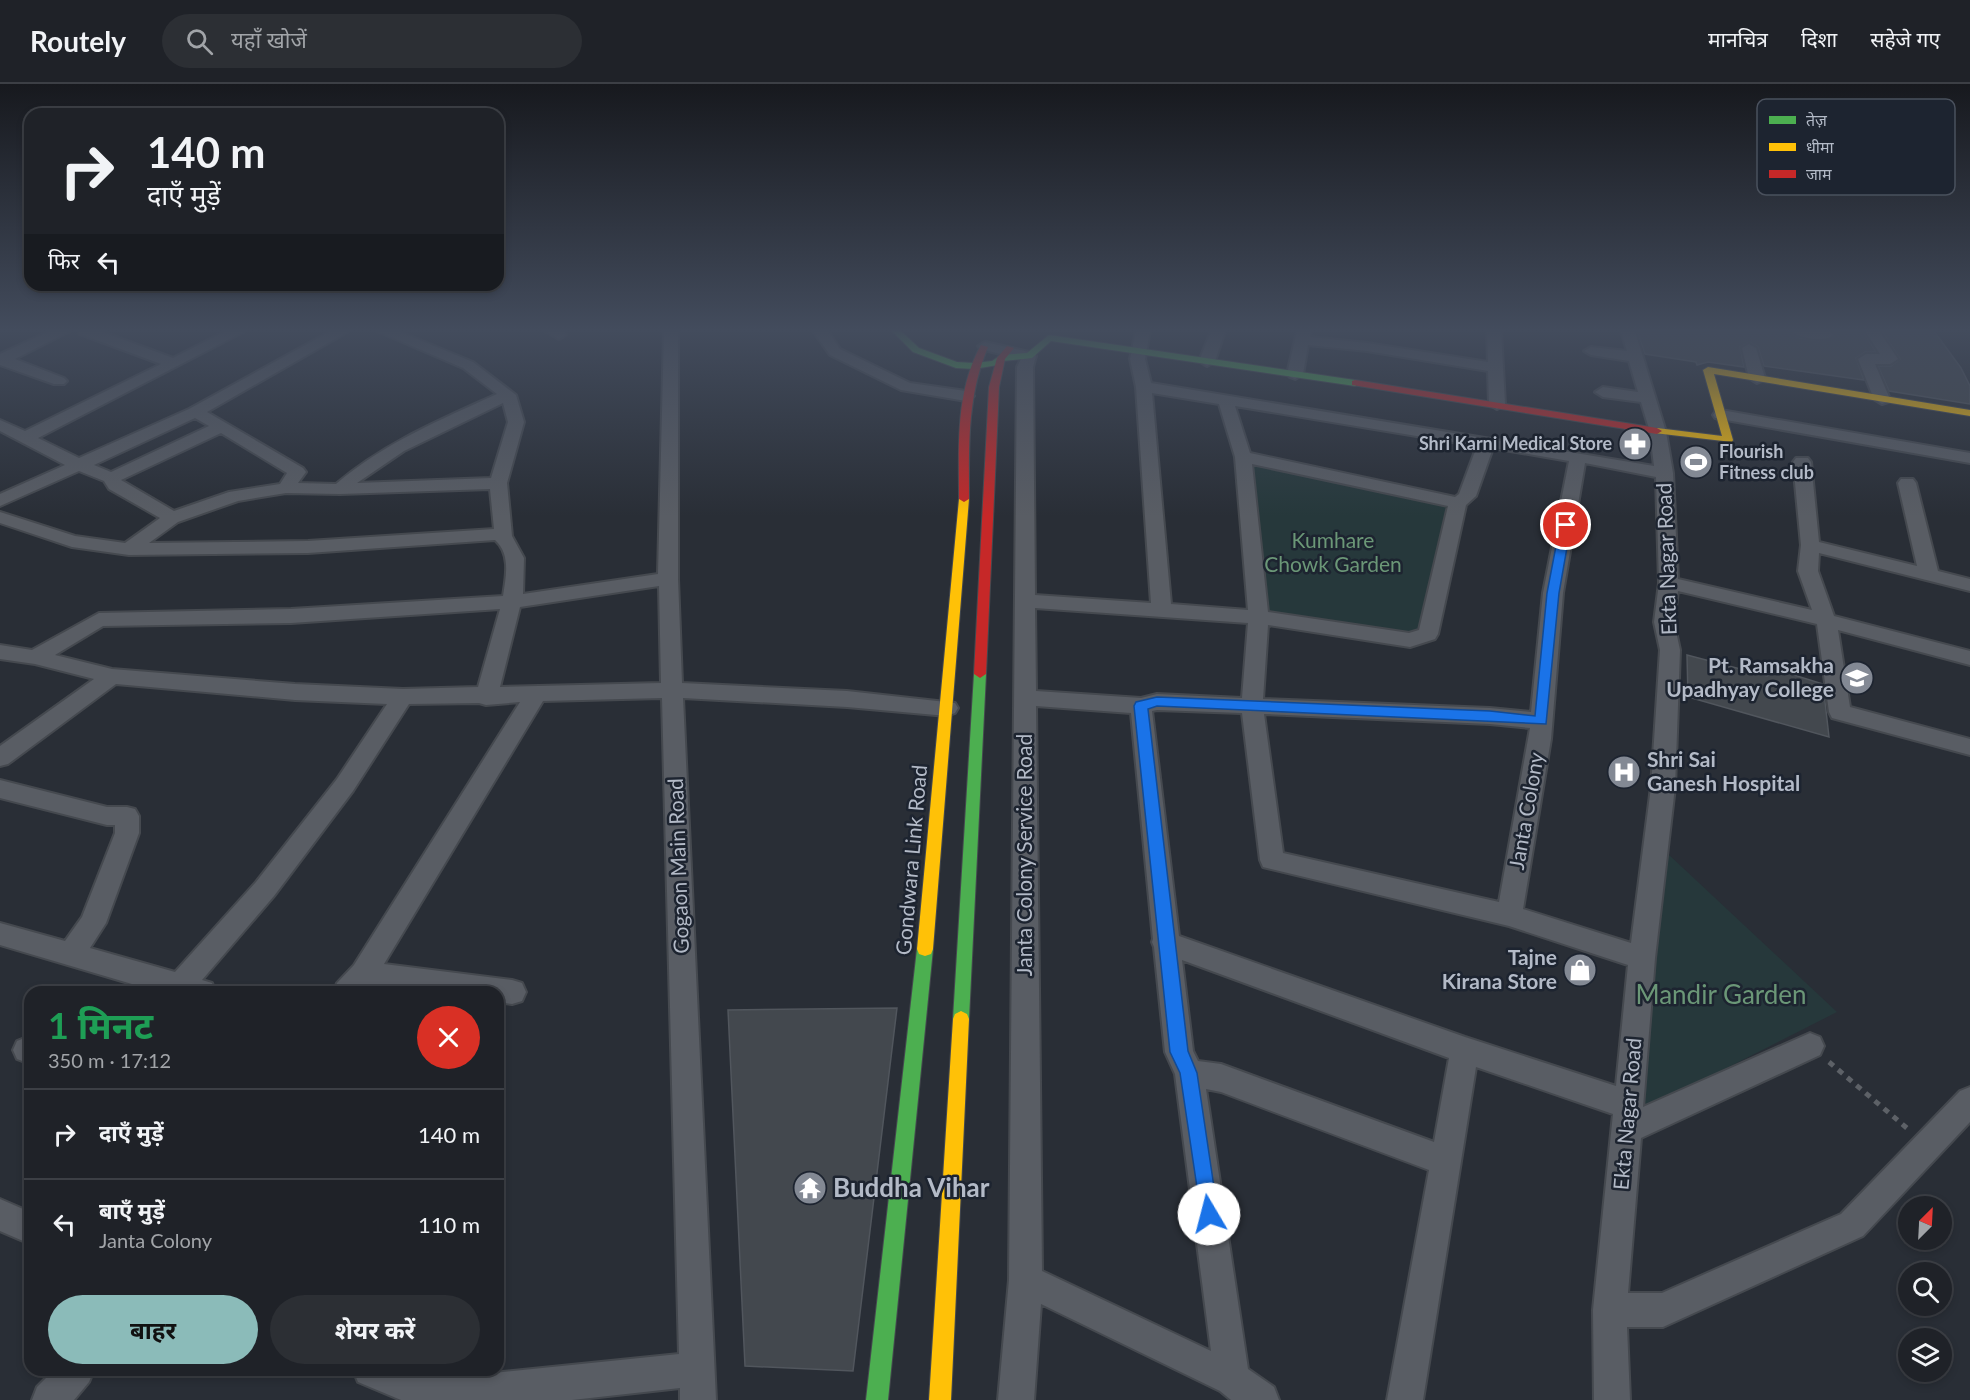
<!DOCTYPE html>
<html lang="hi">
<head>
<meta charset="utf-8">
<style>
  :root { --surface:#1f2228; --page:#2c2f34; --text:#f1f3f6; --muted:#a1a4a8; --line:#3c3f45; --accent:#8bbbb9 }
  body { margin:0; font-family:Lato,"Noto Sans Devanagari",sans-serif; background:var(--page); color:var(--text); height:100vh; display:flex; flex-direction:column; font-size:22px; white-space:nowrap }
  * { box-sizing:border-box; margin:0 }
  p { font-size:20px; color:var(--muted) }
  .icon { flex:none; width:33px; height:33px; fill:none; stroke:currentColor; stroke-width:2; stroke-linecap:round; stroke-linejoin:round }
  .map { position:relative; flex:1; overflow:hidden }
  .side { position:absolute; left:24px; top:902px; width:480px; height:390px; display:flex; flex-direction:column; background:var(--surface); border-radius:18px; box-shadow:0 3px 9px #0003,0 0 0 2px var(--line) }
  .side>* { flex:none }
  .banner { position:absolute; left:24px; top:24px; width:480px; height:183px; border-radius:18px; box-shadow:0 3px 9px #0003,0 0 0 2px var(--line); background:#1f2228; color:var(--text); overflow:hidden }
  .needle { width:39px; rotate:24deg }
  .fabs { position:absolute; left:1898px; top:1112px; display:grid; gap:12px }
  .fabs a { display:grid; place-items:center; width:54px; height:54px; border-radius:50%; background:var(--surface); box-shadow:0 3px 9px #0003,0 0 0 2px var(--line); font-size:30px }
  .pin { position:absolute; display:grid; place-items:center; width:51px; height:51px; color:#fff; margin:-26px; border:3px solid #fff; border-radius:50%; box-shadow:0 2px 6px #0007 }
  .me { position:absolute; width:66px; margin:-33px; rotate:352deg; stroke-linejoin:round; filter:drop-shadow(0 0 4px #0008) }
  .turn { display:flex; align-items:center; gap:21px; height:126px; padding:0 24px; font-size:27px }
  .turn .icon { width:78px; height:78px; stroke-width:2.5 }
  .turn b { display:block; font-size:42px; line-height:51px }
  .then { display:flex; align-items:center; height:57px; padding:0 24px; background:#0003; gap:12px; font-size:22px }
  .round { display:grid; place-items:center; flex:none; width:63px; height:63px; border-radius:32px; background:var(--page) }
  .summary { display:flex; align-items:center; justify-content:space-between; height:102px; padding:0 24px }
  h1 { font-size:36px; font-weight:700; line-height:45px; color:#1e9e55 }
  .button { display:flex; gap:12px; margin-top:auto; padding:12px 24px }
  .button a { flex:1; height:69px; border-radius:36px; background:var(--accent); color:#111; font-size:24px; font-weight:700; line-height:69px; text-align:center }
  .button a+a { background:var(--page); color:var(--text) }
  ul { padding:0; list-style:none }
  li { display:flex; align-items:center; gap:18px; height:90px; padding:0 24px; border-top:2px solid var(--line) }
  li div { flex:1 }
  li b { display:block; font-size:22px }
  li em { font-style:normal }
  header { display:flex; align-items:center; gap:36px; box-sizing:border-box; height:84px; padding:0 30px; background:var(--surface); border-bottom:2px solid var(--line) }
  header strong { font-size:28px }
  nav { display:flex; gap:33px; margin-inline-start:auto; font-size:21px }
  .search { width:420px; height:54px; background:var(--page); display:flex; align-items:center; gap:15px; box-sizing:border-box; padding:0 21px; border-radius:33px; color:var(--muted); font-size:22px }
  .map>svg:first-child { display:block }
  .green { fill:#26383b }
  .building { fill:#43484e; stroke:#51565d; stroke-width:1.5 }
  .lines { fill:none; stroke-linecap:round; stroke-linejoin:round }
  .street-casing { stroke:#45494f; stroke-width:4 }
  .fast-casing { stroke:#45494f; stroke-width:2 }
  .slow-casing { stroke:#45494f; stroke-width:2 }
  .jam-casing { stroke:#45494f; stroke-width:2 }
  .path { stroke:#5d6167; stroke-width:5; stroke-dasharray:6 6; stroke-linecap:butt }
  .street { fill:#595d64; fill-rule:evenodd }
  .fast { fill:#4caf50; fill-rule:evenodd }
  .slow { fill:#ffc107; fill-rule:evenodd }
  .jam { fill:#c62828; fill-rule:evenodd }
  .route { fill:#1a73e8; stroke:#114b97; stroke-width:1.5 }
  .labels { text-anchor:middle; stroke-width:5; stroke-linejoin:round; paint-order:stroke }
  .far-poi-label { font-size:18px; font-weight:bold; fill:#b3bac7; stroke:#1d2430; text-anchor:end }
  .park-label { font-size:21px; fill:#6b9777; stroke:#1d2430 }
  .street-label { font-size:21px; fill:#b3bac7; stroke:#1d2430 }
  .poi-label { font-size:21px; font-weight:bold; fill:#b3bac7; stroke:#1d2430; text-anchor:end }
  .near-park-label { font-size:26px; fill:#6b9777; stroke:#1d2430 }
  .near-poi-label { font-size:26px; font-weight:bold; fill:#b3bac7; stroke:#1d2430; text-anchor:start }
  .key { fill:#1d2430; stroke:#4a515d; stroke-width:1.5 }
  .key-label { font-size:16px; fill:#b3bac7 }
</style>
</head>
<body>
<header>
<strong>Routely</strong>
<div class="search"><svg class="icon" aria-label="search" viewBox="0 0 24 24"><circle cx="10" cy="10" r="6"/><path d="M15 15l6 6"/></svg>यहाँ खोजें</div>
<nav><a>मानचित्र</a><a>दिशा</a><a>सहेजे गए</a></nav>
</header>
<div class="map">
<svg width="1970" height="1316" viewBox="0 0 1970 1316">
  <rect width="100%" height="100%" fill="#292e36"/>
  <path class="green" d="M1243,373L1458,419L1428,550L1410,556L1259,533Z
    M1667,769L1837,928L1640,1028Z"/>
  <path class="building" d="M1637,247H1789L1799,254L1819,257L1834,253L1833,247H1863L1876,268H1865L1856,274L1864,296L1764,282L1758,263L1750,258L1740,263L1744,283L1708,278L1697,281L1696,278L1645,270Z
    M1882,247H1934L1961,284L1970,302V320L1889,307L1878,282H1891L1900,275Z
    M1687,571L1767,592L1778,586L1823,600L1829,653L1688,613Z
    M897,924L853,1287L745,1282L728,926Z"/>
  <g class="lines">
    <g class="street-casing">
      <path id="street" d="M50,247H70L15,275L64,294L67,297L64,300H54L0,281V270Z
        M78,247H100L173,274L226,247H245L38,354L79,374L189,325L331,247H349L207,328L303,384L306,388L298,399L336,400C384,359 440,336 497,310L463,284L377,247H398L473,278L516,311L524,338L507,399L512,452L524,474L523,510L658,490L664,247H678V495L682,599L847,607L955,619L958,624L955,629L947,632L847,623L683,614L716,1316H680V1304L572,1316H401L358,1298L353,1286H413L484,1290L679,1270L662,614L543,617L384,880L512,896L522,899L526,908L522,917L512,920L498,918V908H415L370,902L365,908H334L337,899L354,881L520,618L486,621L479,619L409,620L353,707L274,812L202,896L212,899L215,908H159L0,861V839L65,857L82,833L115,749V741H107L0,714V696L107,723H127L135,725L139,732V749L106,839L90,864L175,888L256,798L337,695L387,620L295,616L116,600L8,680L0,682V662L94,595L35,580L0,575V561L32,566L99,529L291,525L503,512C506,493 511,470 495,456L308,469L129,471L72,463L0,439V428L75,452L125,459L160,434L109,405L104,397L79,387L0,422V410L65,381L0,347V336L25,347L161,280L80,250ZM503,319L508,338L491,394L357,399L404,367ZM195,334L209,342L111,388L94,381ZM221,349L287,389L280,400L229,408L174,427L121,396ZM490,405L494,445L308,457L149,459L178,438L238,417L286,409L340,410ZM659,502L661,599L500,603L520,523ZM500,525L478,603L403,605L295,600L112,585L55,571L103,542L291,539Z
        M545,247H563L566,251L559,255Z
        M813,247H828L840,265L910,299L966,307L974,312L966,317L901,306L830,271Z
        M1136,247H1150L1145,275L1151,299L1654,382L1650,348L1641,318L1603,313L1595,308L1603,303L1638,308L1629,277L1591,271L1584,267L1591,263L1627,267L1621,247H1635L1666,348L1673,389L1678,495L1812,526L1798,487L1801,461L1793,378L1796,374H1808L1811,378L1819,458L1917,482L1898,399L1901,395H1913L1916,399L1938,487L1970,495V507L1819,469L1818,487L1834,532L1970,567V581L1838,546L1850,623L1970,655V671L1832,634L1829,628L1817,540L1678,507L1674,538L1680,566L1675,703L1655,874L1643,1023L1810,949L1820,953L1824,962L1820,971L1641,1054L1628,1209H1662L1841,1130L1960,1007L1970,1003V1038L1863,1152L1663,1243H1627L1630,1316H1594L1593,1226L1613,1030L1476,983L1423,1316H1387L1429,1086L1221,1008L1206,1005L1248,1285L1274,1303L1279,1316H1231L1220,1307L1041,1220L1034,1316H998L1009,1196L1017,283L1021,275L980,265L978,262L985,258L1034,269L1036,272L1033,283L1035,511L1151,519L1136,303L1130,275ZM1152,309L1219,320L1235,373L1248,526L1171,520ZM1235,322L1477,362L1459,410L1455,413L1250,369ZM1493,364L1569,377L1543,509L1531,628L1490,624L1263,615L1268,541L1410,563L1435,555L1438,550L1466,421L1476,412ZM1585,379L1656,393L1659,499L1654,538L1660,566L1651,703L1631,859L1523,825L1551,655L1563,509ZM1252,380L1448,422L1419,546L1409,549L1268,528ZM1035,524L1248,539L1242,614L1157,610L1141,614L1036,607ZM1036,622L1131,629L1153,855L1152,858L1154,863L1165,968L1175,990L1211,1267L1042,1187ZM1157,626L1242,629L1260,776L1263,783L1509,842L1628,881L1616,1002L1465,953L1179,852L1152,627ZM1264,630L1490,640L1530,644L1499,818L1283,769ZM1182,876L1449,974L1434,1058L1221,980L1198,977L1193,967Z
        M1211,247H1225L1215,277L1207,282L1199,277Z
        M1297,247H1311L1310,253L1367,259L1488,278L1487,247H1501L1505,320L1497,325L1489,320L1488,287L1367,267L1308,261L1303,290L1295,295L1290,293L1287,290Z
        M1791,247H1829L1833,251C1826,259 1799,254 1791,247Z
        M1865,247H1879L1898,275L1890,280H1875L1890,315L1888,318L1882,320L1874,315L1858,275L1866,270H1880Z
        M1749,260L1756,264L1765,294L1762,297L1757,299L1749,294L1742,264Z
        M1721,326L1970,369V379L1715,334L1713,331L1715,328Z
        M27,953L30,954V980L17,975L13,966L17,957Z
        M0,1115L30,1128V1160L0,1147Z
        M54,1286H94L89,1298L74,1316H32L37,1303Z"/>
    </g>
    <g class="fast-casing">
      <path id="fast" d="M892,247H901L919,264L957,278L974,279L992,277L1001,271L1027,269L1049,251L1355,296L1360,299L1355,302L1051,257L1032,274L1003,277L998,281L974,285L956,284L913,268Z
        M980,586L986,590L969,935L967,940L961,943L955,940L953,935L974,590Z
        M925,858L931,860L933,865L888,1316H866L917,865L919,860Z"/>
    </g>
    <g class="slow-casing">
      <path id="slow" d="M1708,283L1970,326V332L1714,290L1733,356L1732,358L1654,349L1652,347L1657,344L1722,352L1703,286Z
        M964,412L969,415L933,865L931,870L925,872L919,870L917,865L959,415Z
        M961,927L967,930L969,935L951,1316H929L953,935L955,930Z"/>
    </g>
    <g class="jam-casing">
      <path id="jam" d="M981,261L988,263C967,312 969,362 969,415L964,418L959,415C959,363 955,308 981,261Z
        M1007,262L1014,264L1005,275L999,303L986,590L980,594L974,590L989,303L997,274Z
        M1355,296L1657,344L1662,347L1657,350L1352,301V297Z"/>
    </g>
    <path class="path" d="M1829,978L1908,1045"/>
    <use href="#street" class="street"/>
    <use href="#fast" class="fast"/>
    <use href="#slow" class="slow"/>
    <use href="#jam" class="jam"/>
  </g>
  <linearGradient id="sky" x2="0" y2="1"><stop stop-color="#17191e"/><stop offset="0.57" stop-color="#434c5d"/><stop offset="1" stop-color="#434c5d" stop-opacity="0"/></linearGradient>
  <rect width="1970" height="432" fill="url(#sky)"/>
  <path class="route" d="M1566,438L1571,441L1559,509L1546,640L1157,622L1148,625L1188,967L1197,989L1218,1130L1215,1137L1209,1140L1202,1137L1180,989L1170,968L1134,622L1136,618L1157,613L1490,627L1535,632L1547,509L1560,441Z"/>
  <defs>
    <g id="pharmacy-disc" transform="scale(1.725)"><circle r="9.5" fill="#838994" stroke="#1d2430"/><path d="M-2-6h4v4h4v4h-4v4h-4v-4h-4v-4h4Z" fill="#fff"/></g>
    <g id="stadium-disc" transform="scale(1.725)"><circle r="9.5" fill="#838994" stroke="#1d2430"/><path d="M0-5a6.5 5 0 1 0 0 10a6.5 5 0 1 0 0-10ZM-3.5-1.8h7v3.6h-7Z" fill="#fff"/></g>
    <g id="university-disc" transform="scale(1.725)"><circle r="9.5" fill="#838994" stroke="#1d2430"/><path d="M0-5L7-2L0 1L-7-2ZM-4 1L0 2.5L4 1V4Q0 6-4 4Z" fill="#fff"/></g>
    <g id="hospital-disc" transform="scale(1.725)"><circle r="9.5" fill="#838994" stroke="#1d2430"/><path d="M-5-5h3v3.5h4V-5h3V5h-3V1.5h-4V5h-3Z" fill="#fff"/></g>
    <g id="shop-disc" transform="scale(1.725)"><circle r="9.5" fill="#838994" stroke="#1d2430"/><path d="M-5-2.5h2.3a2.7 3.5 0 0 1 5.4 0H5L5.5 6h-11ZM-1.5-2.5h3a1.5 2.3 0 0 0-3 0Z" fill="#fff"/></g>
    <g id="temple-disc" transform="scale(1.725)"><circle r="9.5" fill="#838994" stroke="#1d2430"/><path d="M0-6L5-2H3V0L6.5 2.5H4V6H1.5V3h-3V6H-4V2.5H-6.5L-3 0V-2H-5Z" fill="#fff"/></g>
  </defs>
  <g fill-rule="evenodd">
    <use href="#pharmacy-disc" x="1635" y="360"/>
    <use href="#stadium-disc" x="1696" y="378"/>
    <use href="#university-disc" x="1857" y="594"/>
    <use href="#hospital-disc" x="1624" y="688"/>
    <use href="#shop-disc" x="1580" y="886"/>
    <use href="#temple-disc" x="810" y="1104"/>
  </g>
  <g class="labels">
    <g class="far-poi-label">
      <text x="1612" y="366">Shri Karni Medical Store</text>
      <text x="1719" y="374" text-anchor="start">Flourish<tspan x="1719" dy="21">Fitness club</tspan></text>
    </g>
    <g class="park-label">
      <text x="1333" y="464">Kumhare<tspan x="1333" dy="24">Chowk Garden</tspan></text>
    </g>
    <g class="street-label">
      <text transform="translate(1667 475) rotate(-92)" y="7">Ekta Nagar Road</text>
      <text transform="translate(1527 727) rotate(-80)" y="7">Janta Colony</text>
      <text transform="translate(1025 771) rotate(-90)" y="7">Janta Colony Service Road</text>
      <text transform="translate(912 776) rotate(-85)" y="7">Gondwara Link Road</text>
      <text transform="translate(679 782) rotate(-92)" y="7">Gogaon Main Road</text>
      <text transform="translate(1628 1030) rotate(-85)" y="7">Ekta Nagar Road</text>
    </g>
    <g class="poi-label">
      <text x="1834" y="589">Pt. Ramsakha<tspan x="1834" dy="24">Upadhyay College</tspan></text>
      <text x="1647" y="683" text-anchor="start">Shri Sai<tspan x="1647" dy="24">Ganesh Hospital</tspan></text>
      <text x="1557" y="881">Tajne<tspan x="1557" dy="24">Kirana Store</tspan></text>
    </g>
    <g class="near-park-label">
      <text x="1721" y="920">Mandir Garden</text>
    </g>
    <g class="near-poi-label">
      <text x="833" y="1113">Buddha Vihar</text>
    </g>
  </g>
  <rect x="1757" y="15" width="198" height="96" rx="9" class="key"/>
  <rect x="1769" y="32" width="27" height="8" fill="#4caf50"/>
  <rect x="1769" y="59" width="27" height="8" fill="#ffc107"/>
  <rect x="1769" y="86" width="27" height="8" fill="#c62828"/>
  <g class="key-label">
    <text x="1806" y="42">तेज़</text>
    <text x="1806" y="69">धीमा</text>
    <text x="1806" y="96">जाम</text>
  </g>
</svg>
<div class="fabs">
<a><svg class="needle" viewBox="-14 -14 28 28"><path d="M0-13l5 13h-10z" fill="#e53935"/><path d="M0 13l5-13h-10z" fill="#a1a4a8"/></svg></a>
<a><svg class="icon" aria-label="search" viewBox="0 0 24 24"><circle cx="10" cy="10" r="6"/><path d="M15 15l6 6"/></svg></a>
<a><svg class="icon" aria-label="layers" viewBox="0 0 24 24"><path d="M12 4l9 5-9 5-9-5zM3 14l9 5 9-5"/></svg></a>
</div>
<div class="pin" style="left:1566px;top:441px;background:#d93025"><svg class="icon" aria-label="arrive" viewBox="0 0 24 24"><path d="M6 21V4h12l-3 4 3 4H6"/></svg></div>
<svg class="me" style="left:1209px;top:1130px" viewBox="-20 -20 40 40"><circle r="19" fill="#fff"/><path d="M0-13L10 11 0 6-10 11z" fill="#1a73e8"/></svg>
<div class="banner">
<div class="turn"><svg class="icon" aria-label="right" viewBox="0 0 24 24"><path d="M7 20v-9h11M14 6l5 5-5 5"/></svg><div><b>140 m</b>दाएँ मुड़ें</div></div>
<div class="then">फिर<svg class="icon" aria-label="left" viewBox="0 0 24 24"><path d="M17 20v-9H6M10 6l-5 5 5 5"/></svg></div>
</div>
<section class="side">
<div class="summary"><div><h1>1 मिनट</h1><p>350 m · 17:12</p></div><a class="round" style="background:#d93025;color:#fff"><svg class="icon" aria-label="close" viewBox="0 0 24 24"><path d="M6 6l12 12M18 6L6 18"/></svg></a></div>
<ul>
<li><svg class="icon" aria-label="right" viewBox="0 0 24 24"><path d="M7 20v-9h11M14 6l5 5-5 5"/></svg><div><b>दाएँ मुड़ें</b></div><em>140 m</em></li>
<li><svg class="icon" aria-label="left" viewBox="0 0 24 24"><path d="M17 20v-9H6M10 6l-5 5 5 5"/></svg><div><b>बाएँ मुड़ें</b><p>Janta Colony</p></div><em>110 m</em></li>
</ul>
<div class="button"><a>बाहर</a><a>शेयर करें</a></div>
</section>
</div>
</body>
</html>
